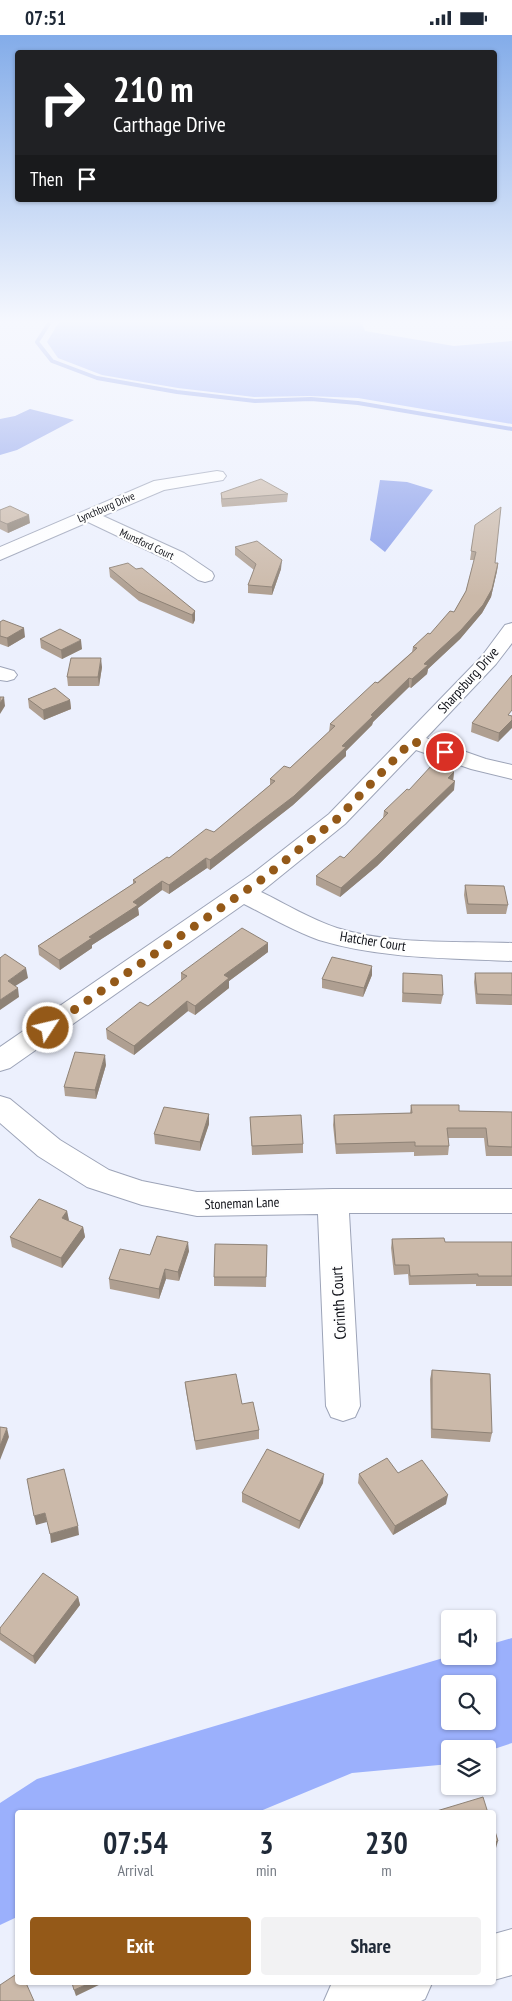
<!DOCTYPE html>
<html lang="en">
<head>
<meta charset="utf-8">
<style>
  :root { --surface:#fff; --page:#f2f2f3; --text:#1f2937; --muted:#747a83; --accent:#945918 }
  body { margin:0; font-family:"PT Sans Narrow",sans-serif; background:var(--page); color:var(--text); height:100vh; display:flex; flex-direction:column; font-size:19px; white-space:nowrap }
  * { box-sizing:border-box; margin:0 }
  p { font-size:16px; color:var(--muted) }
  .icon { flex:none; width:28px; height:28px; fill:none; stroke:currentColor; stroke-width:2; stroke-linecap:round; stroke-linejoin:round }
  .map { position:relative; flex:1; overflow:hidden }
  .sheet { position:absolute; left:15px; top:1775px; width:481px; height:175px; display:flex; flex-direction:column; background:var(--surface); border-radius:5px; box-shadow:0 1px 4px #0004 }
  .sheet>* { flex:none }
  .guide { position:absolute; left:15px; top:15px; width:482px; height:152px; border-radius:5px; box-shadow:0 1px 4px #0004; background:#202124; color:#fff; overflow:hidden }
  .tools { position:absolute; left:441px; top:1575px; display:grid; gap:10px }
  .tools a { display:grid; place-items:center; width:55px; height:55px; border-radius:5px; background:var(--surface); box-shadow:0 1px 4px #0004; font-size:25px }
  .pin { position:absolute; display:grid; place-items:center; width:42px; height:42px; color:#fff; margin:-21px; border:2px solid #fff; border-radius:50%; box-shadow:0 1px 5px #0007 }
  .me { position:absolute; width:55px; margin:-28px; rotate:55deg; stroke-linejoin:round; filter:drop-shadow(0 0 4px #0008) }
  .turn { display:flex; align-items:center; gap:18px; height:105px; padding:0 15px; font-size:22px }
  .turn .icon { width:65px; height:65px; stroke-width:2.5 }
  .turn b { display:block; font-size:35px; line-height:42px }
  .then { display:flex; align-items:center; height:48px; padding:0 15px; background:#0003; gap:10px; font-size:19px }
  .eta { display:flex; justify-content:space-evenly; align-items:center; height:85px; text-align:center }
  .eta b { font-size:30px; font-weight:600; line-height:35px }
  .cta { display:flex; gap:10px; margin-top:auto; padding:10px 15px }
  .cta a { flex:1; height:58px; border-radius:5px; background:var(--accent); color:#fff; font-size:20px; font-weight:600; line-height:58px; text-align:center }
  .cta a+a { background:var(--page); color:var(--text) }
  .status { display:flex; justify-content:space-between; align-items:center; height:35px; padding:0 25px; background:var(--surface); direction:ltr }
  .status svg { height:14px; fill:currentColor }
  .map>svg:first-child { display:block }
  .forest { fill:#9bb0fc; fill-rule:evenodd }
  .water { fill:#8ca0eb }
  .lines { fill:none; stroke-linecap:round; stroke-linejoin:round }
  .stream { stroke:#8ca0eb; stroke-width:4 }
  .minor-casing { stroke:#9da4b8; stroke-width:2 }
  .minor { fill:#fff; fill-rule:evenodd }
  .wall { fill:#af9f91 }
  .shaded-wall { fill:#8e8276 }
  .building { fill:#cbb9a9; stroke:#8e8276 }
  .route { stroke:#945918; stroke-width:9; stroke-dasharray:0 16.2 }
  .labels { text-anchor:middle; stroke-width:4.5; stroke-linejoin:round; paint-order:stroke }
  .far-street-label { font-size:11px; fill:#0e1017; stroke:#fefefe }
  .street-label { font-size:14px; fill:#0e1017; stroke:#fefefe }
  .near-street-label { font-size:16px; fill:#0e1017; stroke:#fefefe }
</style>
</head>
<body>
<div class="status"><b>07:51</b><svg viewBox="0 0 49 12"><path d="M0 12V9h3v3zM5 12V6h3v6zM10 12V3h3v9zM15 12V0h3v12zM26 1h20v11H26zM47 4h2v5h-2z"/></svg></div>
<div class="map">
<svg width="512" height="1966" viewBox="0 0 512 1966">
  <rect width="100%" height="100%" fill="#ecf0fd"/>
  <path class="forest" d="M59,287H361L365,296L454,311L512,306V389L358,363L309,361L254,362L178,353L102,340L58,323L47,307Z
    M512,1603V1708L488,1716V1714H450V1729L352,1738L258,1777L18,1778L17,1882L0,1890V1768L37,1744L450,1621H488V1610ZM450,1649H488V1686H450Z"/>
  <path class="water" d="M30,374L74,385L17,415L0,420V384L15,381Z
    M380,445L407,447L433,455L385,517L370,505Z"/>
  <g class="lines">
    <path class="stream" d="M50,287L37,307L52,326L97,343L177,357L255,366L311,364L358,368L512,394"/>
    <g class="minor-casing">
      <path id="minor" d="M217,436L223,437L226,441L223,445L164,455L103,481L184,518L212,537L214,541L212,545L205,547L198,545L170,526L88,487L0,525V512L154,446Z
        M512,588V608L496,629L426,703L486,724L512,730V744L471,734L416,715L345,789L261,857C286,869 310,884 337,893C392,910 455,906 512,908V926C447,923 382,924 319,905C293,896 268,881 244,869L10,1033L0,1036V1012L252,839L329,779L482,621L505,590Z
        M0,632L14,636L17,640L14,644L7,646L0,645Z
        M0,1061L10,1064L60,1105L109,1135L142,1146L197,1157L333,1154H512V1178H349L360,1371L355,1382L343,1386L331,1382L326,1371L318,1179L197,1181L142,1170L87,1152L38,1121L0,1088Z
        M512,1894V1940L494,1945V1899Z
        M336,1948H432L425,1964L421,1966H324L331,1950Z"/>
    </g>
    <use href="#minor" class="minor"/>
  </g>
  <path class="wall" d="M221,458L288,459L287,467L222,472L221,466Z
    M0,475L30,488L8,498L0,494Z
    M475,490L495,528H498L497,536L491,562L482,578L460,604L428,634L427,639L411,653L409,652L373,687L372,690L346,716V721L293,770L210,835L207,833L169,859L162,855L138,873L139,880L92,910V913L60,935L39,920L38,911L133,849V845L169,823L214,797L270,750V744L290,733L329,697L330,689L412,617L413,612L430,599L454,577L466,556L474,525H470Z
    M235,512L281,534L272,560L248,558V550L254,535L235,520Z
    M109,533L195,576V585L193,589L139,566L110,542Z
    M0,587L25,602L8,612L0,609Z
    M40,604L82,614L62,624L41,613Z
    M102,632L99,651H68L67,642Z
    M512,640L498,707L471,697L472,688Z
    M28,664L70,665L71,674L44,685L29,673Z
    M454,737L453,745L454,755L377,831L340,862L316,850V841L344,823L383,783L384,776L409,755Z
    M465,850L508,870L506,879H467L464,860Z
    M268,908V917L229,946V953L195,980L188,976L134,1020L107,1004L106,994L148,971L181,946V938Z
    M403,938L443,960L441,969L402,967Z
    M475,938H512V970L476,969L474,947Z
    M372,940L363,962L322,953V944Z
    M106,1030L96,1064L65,1061L64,1052Z
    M411,1070L459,1076L512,1077V1121H486L484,1103H448L449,1111L448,1120L414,1121V1117L336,1119L333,1090L334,1080L410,1078Z
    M209,1079V1089L200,1116L155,1109L154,1099Z
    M250,1082L303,1109V1118L252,1120Z
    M67,1176L68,1186L83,1192L85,1202L62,1233L12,1212L10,1202Z
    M392,1204L445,1207H512V1251H476V1249L409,1250L408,1239L394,1240L391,1213Z
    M267,1210L266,1252L214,1251V1242Z
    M189,1216L179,1246L166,1244L159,1264L110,1254L109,1244L150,1220Z
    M432,1335L492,1398L490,1407L431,1403L430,1344Z
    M185,1347L242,1369L259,1395V1404L196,1415L186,1356Z
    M398,1438L446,1469L393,1500L358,1448L359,1439Z
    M323,1448L299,1494L242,1467V1458Z
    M78,1562L80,1570L35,1629L0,1605V1593Z"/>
  <path class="shaded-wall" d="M29,480L30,488L8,498L7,489Z
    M282,525L281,534L272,560V552Z
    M498,528L497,536L491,562L482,578L460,604L428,634L427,639L411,653L412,644Z
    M195,576V585L193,589L192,580Z
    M24,593L25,602L8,612L7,603Z
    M81,605L82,614L62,624L61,615Z
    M101,623L102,632L99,651L98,642Z
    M409,643V652L373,687L372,690L346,716V721L293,770L210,835V825L342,711L371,680Z
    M4,662L5,671L0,679V668Z
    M70,665L71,674L44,685L43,675Z
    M512,685V693L498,707L499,698Z
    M454,737L453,746L448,743Z
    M455,746L454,755L377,831L340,862L341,853Z
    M206,823L207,833L169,859V850Z
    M162,846V855L138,873L139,880L92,910V913L60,935L59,925L89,902L133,867Z
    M268,908V917L229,946V953L195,980V971L224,940Z
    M372,931V940L363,962L364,953Z
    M26,933L28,943L9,955L8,946Z
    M18,953L19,962L0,975V965Z
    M187,966L188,976L134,1020V1011Z
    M105,1020L106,1030L96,1064L95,1055Z
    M209,1079V1089L200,1116V1107Z
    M67,1176L69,1185L63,1193L62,1183Z
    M83,1192L85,1202L62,1233L61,1223Z
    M188,1207L189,1216L179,1246L178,1237Z
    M165,1234L166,1244L159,1264V1254Z
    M7,1393L9,1402L0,1425V1411Z
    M324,1439L323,1448L299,1494L300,1486Z
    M448,1460L446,1469L393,1500L395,1491Z
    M45,1478L47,1487L36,1490L34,1481Z
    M78,1491L79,1500L51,1508L50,1499Z
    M78,1562L80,1570L35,1629L33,1621Z
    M498,1806L496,1813H494V1807Z
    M90,1948H103L76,1961L74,1955Z"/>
  <path class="building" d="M261,444L288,459L222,464L221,458Z
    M10,471L29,480L7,489L0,486V475Z
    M501,472L495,528H498L492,554L483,570L461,595L424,629L428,630L412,644L409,643L371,680L373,681L342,711L346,712L294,761L210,825L206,823L169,850L162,846L133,867L138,870L89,902L92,903L59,925L38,911L136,847L133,845L167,822L169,823L206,794L214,797L275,746L270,744L284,731L290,733L335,691L330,689L375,647L378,648L417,613L413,612L428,598L430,599L450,576L454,577L466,556L476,517L471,516L475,490Z
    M257,506L282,525L272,552L248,550L256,529L235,512Z
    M128,528L136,534L142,533L195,576L192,580L138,557L109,533Z
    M3,585L24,593L7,603L0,601V587Z
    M60,594L81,605L61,615L40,604Z
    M71,623H101L98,642H67Z
    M512,640V675L508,680L512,681V685L499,698L472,688Z
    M55,653L70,665L43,675L28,664Z
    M0,662H4L0,668Z
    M432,730L454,737L448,743L455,746L377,821L341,853L316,841L340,821L344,823L388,778L384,776L407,754L409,755Z
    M465,850L504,851L508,870L468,869Z
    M242,893L268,908L224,940L229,943L195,971L187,966L134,1011L106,994L140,967L148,971L187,941L181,938Z
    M5,919L26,933L8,946L18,953L0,965V923Z
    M332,922L372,931L364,953L322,944Z
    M403,938L442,940L443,960L403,958Z
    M475,938H512V960L477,959Z
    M75,1017L105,1020L95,1055L64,1052Z
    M411,1070H459V1076L512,1077V1112L488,1111L486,1093H447L449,1111H415V1107L336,1109L334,1080L412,1078Z
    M164,1072L209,1079L200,1107L154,1099Z
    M301,1080L303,1109L252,1111L250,1082Z
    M39,1164L67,1176L62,1183L83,1192L61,1223L10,1202Z
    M157,1201L188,1207L178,1237L165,1234L159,1254L109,1244L120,1214L150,1220Z
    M444,1203L445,1207H512V1241H478V1239L410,1241L409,1230H395L392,1204Z
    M215,1209L267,1210L266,1242H214Z
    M432,1335L490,1339L492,1398L432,1394Z
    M236,1339L242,1369L253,1367L259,1395L195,1406L185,1347Z
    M0,1392L7,1393L0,1411Z
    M267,1414L324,1439L300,1486L242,1458Z
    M387,1423L398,1438L422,1425L448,1460L395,1491L359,1439Z
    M64,1434L78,1491L50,1499L45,1478L34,1481L27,1444Z
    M43,1538L78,1562L33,1621L0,1598V1593Z
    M483,1762L488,1778H430Z
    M494,1793L498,1806L494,1807Z
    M18,1938V1948H26L34,1966H0V1950Z
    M72,1948H90L74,1955Z"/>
  <linearGradient id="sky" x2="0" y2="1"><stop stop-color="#83ace9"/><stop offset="0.51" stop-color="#f6f8fe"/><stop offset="1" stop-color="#f6f8fe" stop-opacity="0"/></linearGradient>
  <rect width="512" height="562" fill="url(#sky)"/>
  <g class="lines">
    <path class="route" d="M48,993L261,845L337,784L412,706L445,717"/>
  </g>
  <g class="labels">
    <g class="far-street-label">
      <text transform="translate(106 472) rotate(-23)" y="4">Lynchburg Drive</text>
      <text transform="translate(147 509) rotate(25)" y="4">Munsford Court</text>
    </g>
    <g class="street-label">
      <text transform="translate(468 645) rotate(-48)" y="5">Sharpsburg Drive</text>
      <text transform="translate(373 906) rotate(9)" y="5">Hatcher Court</text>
      <text transform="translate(242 1168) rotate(-2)" y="5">Stoneman Lane</text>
    </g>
    <g class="near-street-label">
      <text transform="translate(338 1268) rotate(-93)" y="6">Corinth Court</text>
    </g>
  </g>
</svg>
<div class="tools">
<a><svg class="icon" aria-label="sound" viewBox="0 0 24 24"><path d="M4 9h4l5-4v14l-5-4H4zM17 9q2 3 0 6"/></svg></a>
<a><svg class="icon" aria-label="search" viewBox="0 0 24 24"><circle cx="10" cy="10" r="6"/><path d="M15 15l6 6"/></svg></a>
<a><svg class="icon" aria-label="layers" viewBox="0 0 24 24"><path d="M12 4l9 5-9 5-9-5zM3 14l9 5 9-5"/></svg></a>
</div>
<div class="pin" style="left:445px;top:717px;background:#d93025"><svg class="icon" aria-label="arrive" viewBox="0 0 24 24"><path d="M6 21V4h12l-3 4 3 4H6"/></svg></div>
<svg class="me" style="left:48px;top:993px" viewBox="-20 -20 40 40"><circle r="17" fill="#945918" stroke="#fff" stroke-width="3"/><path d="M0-11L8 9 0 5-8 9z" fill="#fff"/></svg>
<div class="guide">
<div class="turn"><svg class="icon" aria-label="right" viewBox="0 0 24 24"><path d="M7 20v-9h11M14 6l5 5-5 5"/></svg><div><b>210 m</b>Carthage Drive</div></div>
<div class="then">Then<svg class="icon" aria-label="arrive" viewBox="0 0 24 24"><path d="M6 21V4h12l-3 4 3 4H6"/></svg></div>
</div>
<section class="sheet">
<div class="eta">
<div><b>07:54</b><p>Arrival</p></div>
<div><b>3</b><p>min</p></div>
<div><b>230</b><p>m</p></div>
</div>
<div class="cta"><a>Exit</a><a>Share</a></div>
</section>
</div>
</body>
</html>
